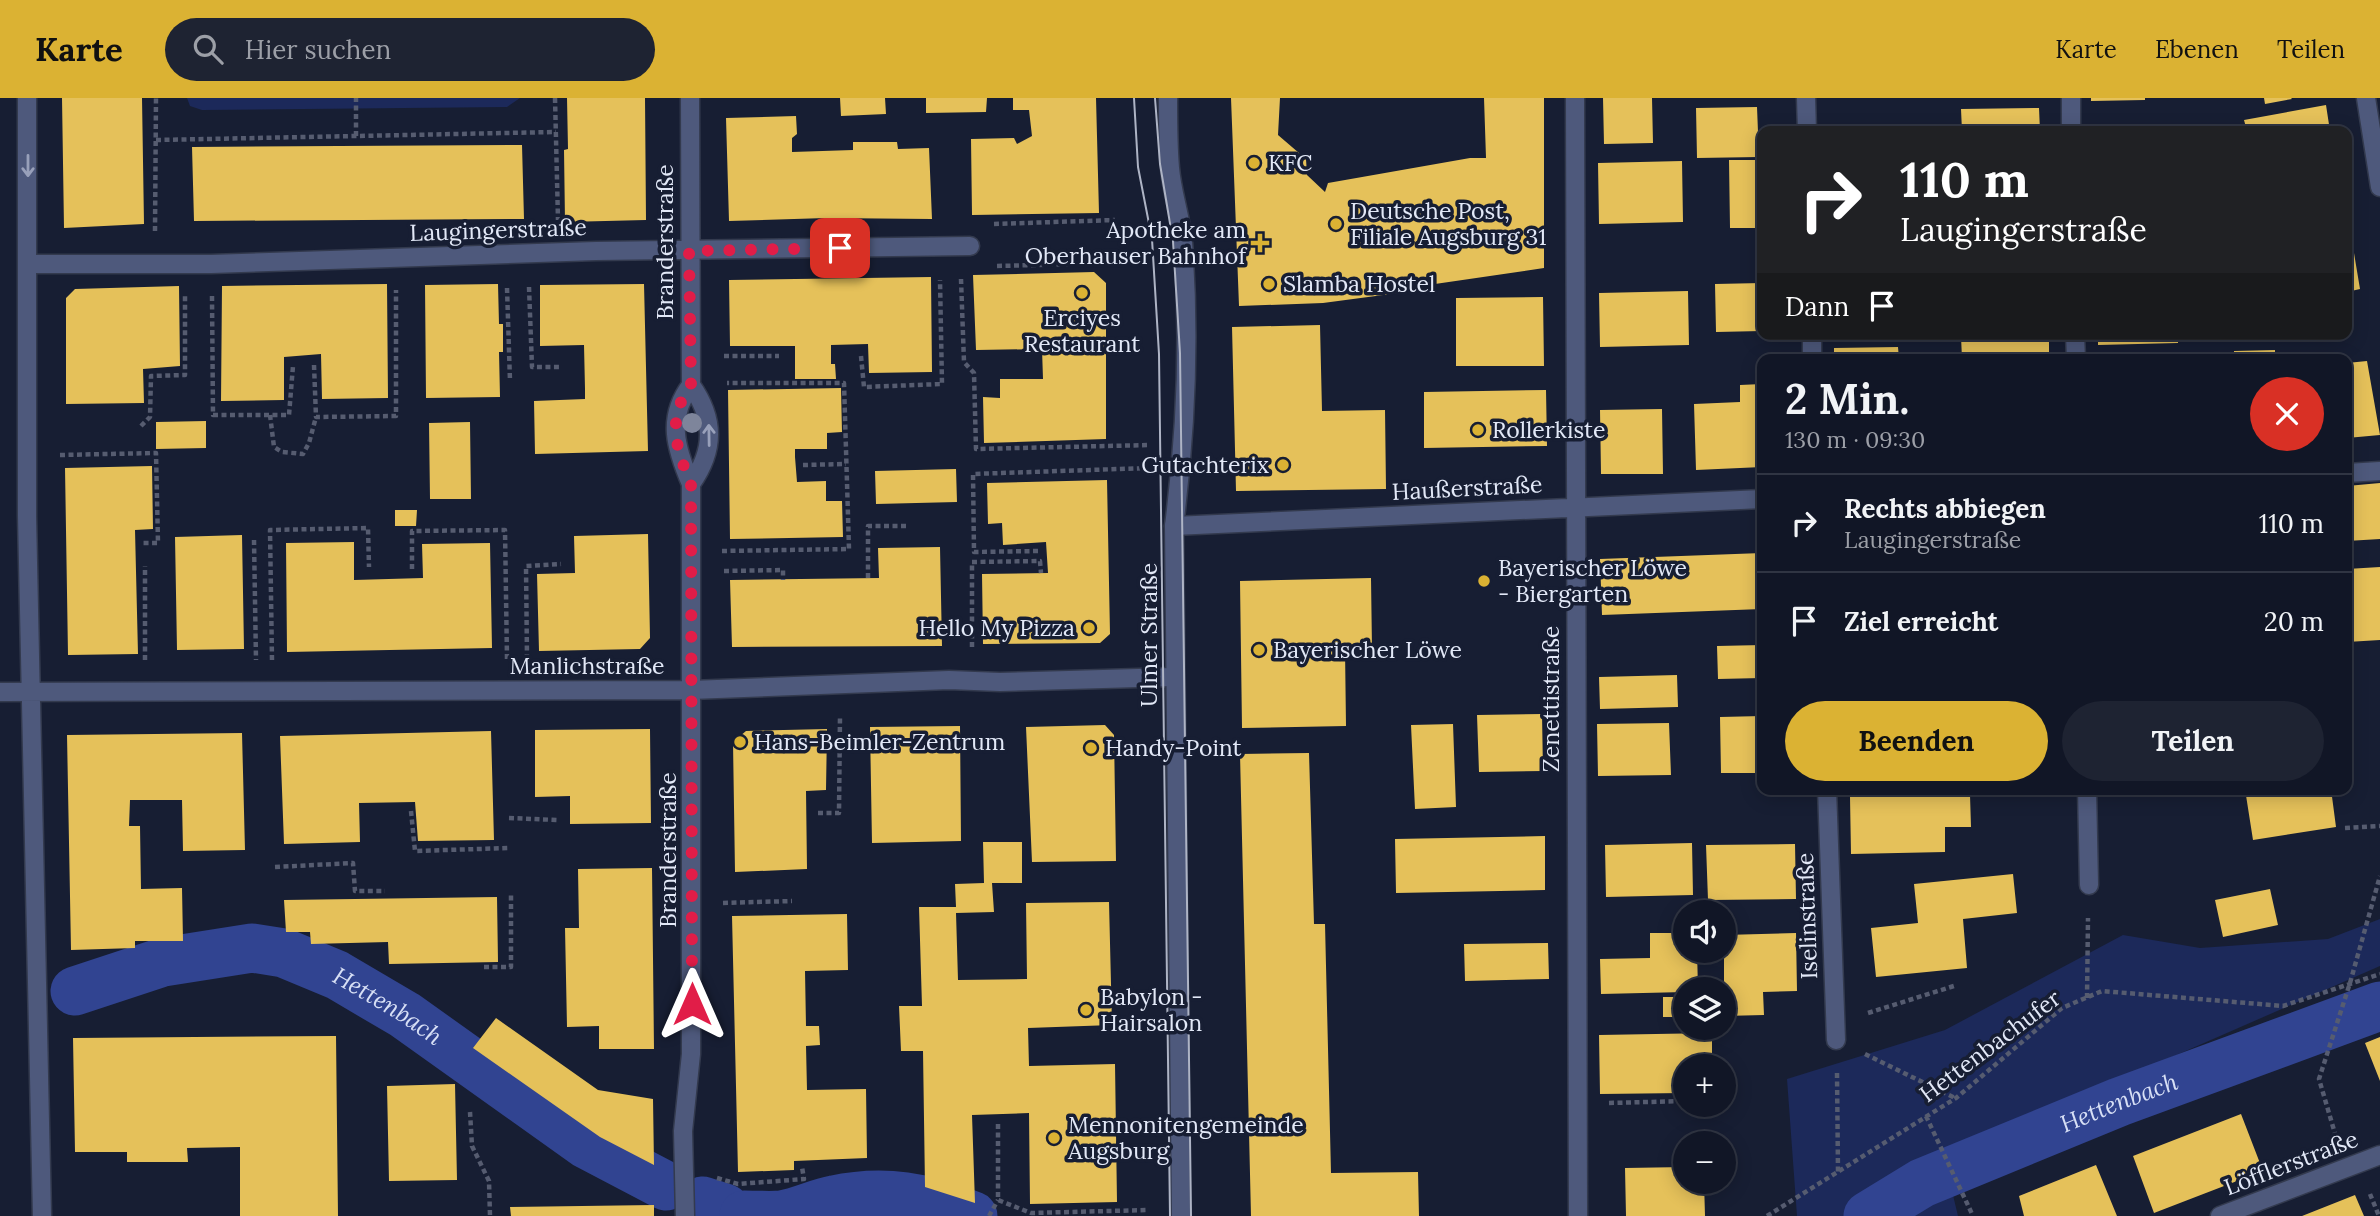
<!DOCTYPE html>
<html lang="de">
<head>
<meta charset="utf-8">
<style>
  :root { --surface:#111626; --page:#1e2332; --text:#f1f3f6; --muted:#9c9fa7; --line:#303543; --accent:#dbb233 }
  body { margin:0; font-family:Lora,serif; background:var(--page); color:var(--text); height:100vh; display:flex; flex-direction:column; font-size:26px; white-space:nowrap }
  * { box-sizing:border-box; margin:0 }
  p { font-size:23px; color:var(--muted) }
  .icon { flex:none; width:38px; height:38px; fill:none; stroke:currentColor; stroke-width:2; stroke-linecap:round; stroke-linejoin:round }
  .map { position:relative; flex:1; overflow:hidden }
  .details { position:absolute; left:1757px; top:256px; width:595px; height:441px; display:flex; flex-direction:column; background:var(--surface); border-radius:14px; box-shadow:0 4px 18px #0003,0 0 0 2px var(--line) }
  .details>* { flex:none }
  .top-card { position:absolute; left:1757px; top:28px; width:595px; height:214px; border-radius:14px; box-shadow:0 4px 18px #0003,0 0 0 2px var(--line); background:#202124; color:#fff; overflow:hidden }
  .controls { position:absolute; left:1673px; top:802px; display:grid; gap:14px }
  .controls a { display:grid; place-items:center; width:63px; height:63px; border-radius:50%; background:var(--surface); box-shadow:0 4px 18px #0003,0 0 0 2px var(--line); font-size:35px }
  .pin { position:absolute; display:grid; place-items:center; width:60px; height:60px; color:#fff; margin:-30px; border-radius:14px; box-shadow:0 4px 10px #0006 }
  .me { position:absolute; width:77px; margin:-38px; rotate:0deg; stroke-linejoin:round; filter:drop-shadow(0 0 5px #0008) }
  .turn { display:flex; align-items:center; gap:24px; height:147px; padding:0 28px; font-size:32px }
  .turn .icon { width:91px; height:91px; stroke-width:2.5 }
  .turn b { display:block; font-size:49px; line-height:60px }
  .then { display:flex; align-items:center; height:66px; padding:0 28px; background:#0003; gap:14px; font-size:26px }
  .round { display:grid; place-items:center; flex:none; width:74px; height:74px; border-radius:37px; background:var(--page) }
  .overview { display:flex; align-items:center; justify-content:space-between; height:119px; padding:0 28px }
  h1 { font-size:42px; font-weight:700; line-height:52px }
  .primary-button { display:flex; gap:14px; margin-top:auto; padding:14px 28px }
  .primary-button a { flex:1; height:80px; border-radius:42px; background:var(--accent); color:#111; font-size:28px; font-weight:700; line-height:80px; text-align:center }
  .primary-button a+a { background:var(--page); color:var(--text) }
  ul { padding:0; list-style:none }
  li { display:flex; align-items:center; gap:21px; height:98px; padding:0 28px; border-top:2px solid var(--line) }
  li div { flex:1 }
  li b { display:block; font-size:26px }
  li em { font-style:normal }
  header { display:flex; align-items:center; gap:42px; box-sizing:border-box; height:98px; padding:0 35px; background:var(--accent); color:#111 }
  header strong { font-size:33px }
  nav { display:flex; gap:38px; margin-inline-start:auto; font-size:24px }
  .search { width:490px; height:63px; background:var(--page); display:flex; align-items:center; gap:18px; box-sizing:border-box; padding:0 24px; border-radius:38px; color:var(--muted); font-size:26px }
  .map>svg:first-child { display:block }
  .green { fill:#1c295a }
  .lines { fill:none; stroke-linecap:round; stroke-linejoin:round }
  .canal { stroke:#314491; stroke-width:49 }
  .building { fill:#e5c15a }
  .minor-casing { stroke:#333a4e; stroke-width:21 }
  .tertiary-casing { stroke:#333a4e; stroke-width:21 }
  .path { stroke:#565c70; stroke-width:4.5; stroke-dasharray:5 3.5; stroke-linecap:butt }
  .minor { stroke:#4e597c; stroke-width:18 }
  .tertiary { stroke:#4e597c; stroke-width:18 }
  .tram { stroke:#aeb4c5; stroke-width:2 }
  .tree { fill:#7e859b }
  .oneway { stroke:#98a0ba }
  .route { stroke:#e11d48; stroke-width:12; stroke-dasharray:0 21.6 }
  .poi-dot { fill:#dbb233; stroke:#171e33; stroke-width:2.5 }
  .labels { text-anchor:middle; stroke-width:7; stroke-linejoin:round; paint-order:stroke }
  .poi-label { font-size:23px; fill:#e2e8f7; stroke:#171e33; text-anchor:start }
  .street-label { font-size:23px; fill:#e2e8f7; stroke:#171e33 }
  .water-label { font-size:24px; font-style:italic; fill:#d7dff5; stroke:#171e33 }
</style>
</head>
<body>
<header>
<strong>Karte</strong>
<div class="search"><svg class="icon" aria-label="search" viewBox="0 0 24 24"><circle cx="10" cy="10" r="6"/><path d="M15 15l6 6"/></svg>Hier suchen</div>
<nav><a>Karte</a><a>Ebenen</a><a>Teilen</a></nav>
</header>
<div class="map">
<svg width="2380" height="1118" viewBox="0 0 2380 1118">
  <rect width="100%" height="100%" fill="#171e33"/>
  <path class="green" d="M187,0H520L507,9L202,12L190,8Z
    M2380,821V868L1973,1046L1952,1093L1958,1118H1797L1787,981L1945,932L2123,837L2200,850L2328,841Z"/>
  <g class="lines">
    <g class="canal">
      <path id="s1" d="M75,893L163,864L252,850L284,855L337,877L405,917L586,1046L666,1088"/>
      <path d="M703,1103L725,1110"/>
      <path d="M744,1117C756,1117 770,1118 782,1117C800,1114 817,1105 834,1102C884,1091 927,1099 973,1118"/>
      <path id="s2" d="M1868,1118L1922,1085L2119,1004L2380,908"/>
    </g>
  </g>
  <path class="building" d="M62,0H142L144,126L64,130Z
    M567,0H645L646,122L565,124L564,52L568,51Z
    M840,0H885L886,16L841,18Z
    M926,0H987L986,14L926,15Z
    M1013,0H1096L1099,115L972,117L971,41L1014,40L1017,46L1032,38L1029,12H1013Z
    M1231,0H1280L1278,37L1306,61L1307,77L1325,94L1328,85L1470,60H1486L1484,0H1544V170L1435,186L1436,190L1323,205L1239,208Z
    M1603,0H1652L1653,45L1604,46Z
    M2091,0H2145V2L2091,3Z
    M2264,0H2291L2292,1L2265,6Z
    M2326,7L2330,33H2247L2244,22Z
    M1757,9L1759,59L1697,60L1696,10Z
    M2039,10L2040,33H1962L1961,11Z
    M796,18L797,36L792,40V54L853,52V44H897L898,51L929,50L932,121L826,120L729,123L726,20Z
    M1928,27V33H1828V29Z
    M522,47L524,121L194,123L192,49Z
    M1729,62H1762V130H1730Z
    M1682,63L1683,124L1599,126L1598,65Z
    M2354,155L2360,191L2347,194V156Z
    M1094,174L1106,185V341L984,345L983,299L1000,300V281H1043L1042,251L976,252L973,177Z
    M931,179L932,274L869,275L868,246L831,247V266H835L836,281H795V248H730L729,182Z
    M1762,185V233L1716,234L1715,186Z
    M387,186L388,300L322,301L321,256L284,259V302L221,303L222,188Z
    M498,186L499,226H503V254H499L500,299L426,300L425,187Z
    M644,186L648,353L535,356L534,303L585,301V291L584,247L540,248V187Z
    M179,188L180,268L143,271L144,305L66,306V200L75,191Z
    M1688,193L1689,247L1600,249L1599,195Z
    M1543,199L1544,268H1456V200Z
    M1320,227L1322,313L1385,312L1386,391L1236,393L1232,229Z
    M2049,236V261H1962L1961,238Z
    M2098,236H2178V245L2098,247Z
    M1898,249L1899,261H1834V250Z
    M2275,252V261H2234V253Z
    M2367,263L2380,337L2347,340V265Z
    M1762,286V369L1696,372L1694,306L1740,304V287Z
    M841,290L842,334L827,335V351H795V359L797,384L826,383V403H842L843,439L730,441L728,292Z
    M1546,292L1547,348L1424,350V294Z
    M1662,311L1663,376H1601L1600,312Z
    M206,323V350L156,351V324Z
    M470,324L471,401H430L429,325Z
    M152,368L153,431L135,432L138,556L68,557L65,370Z
    M956,371L957,404L876,406L875,373Z
    M1107,382L1110,536L1100,545L983,546L982,476L1048,475L1046,444L1003,447L1002,425L988,426L987,385Z
    M2380,385V441L2347,443V388Z
    M395,412H417L416,428H395Z
    M648,436L650,540L640,551L539,553L537,476L575,475L574,438Z
    M242,437L244,551L177,552L175,439Z
    M354,444V482L423,480L422,446L490,445L492,550L287,554L286,445Z
    M940,449L942,548L732,549L730,482L879,480L878,450Z
    M1762,455V511L1602,517L1600,461Z
    M2380,469V542L2347,544V471Z
    M1371,480L1372,551H1345L1346,628L1242,630L1240,483Z
    M1762,547V580L1718,581L1717,548Z
    M1677,577L1678,609L1600,611L1599,579Z
    M1542,616L1543,673L1479,674L1477,617Z
    M1762,618V675H1721L1720,619Z
    M1669,625L1671,677L1598,678L1597,626Z
    M1453,626L1456,709L1415,711L1411,627Z
    M1105,627L1114,637L1116,763L1032,764L1026,629Z
    M960,628L961,743L872,745L870,629Z
    M650,631L651,725L570,726V698L535,699V632Z
    M827,631L826,692L806,693L807,771L735,774L733,644L746,633Z
    M491,633L494,742L418,743L415,704L359,705L360,744L284,746L280,638Z
    M242,635L245,752L183,753L182,702H130L129,728H140L141,791L182,790L183,843H135V850L71,852L67,637Z
    M1309,655L1314,826H1325L1331,1075L1418,1074L1419,1118H1251L1240,656Z
    M2245,691H2331L2336,729L2253,742Z
    M1970,697L1971,729H1945V754L1851,756L1850,699Z
    M1545,738V792L1396,795L1395,741Z
    M983,744H1022V785H992L994,814L956,815L958,882L1027,881L1026,805L1109,804L1112,927L1028,930L1029,968L1115,966L1117,1104L1030,1106L1029,1015L972,1017L975,1105L925,1089L923,953H901L899,908H922L919,809H956L955,786L984,785Z
    M1692,745L1693,797L1606,799L1605,747Z
    M1795,746L1796,801L1708,802L1706,747Z
    M652,770L654,951H599V928L567,929L565,830H579L578,771Z
    M2013,776L2017,815L1963,821L1967,870L1876,879L1871,830L1918,825L1914,786Z
    M2270,791L2278,827L2223,839L2215,802Z
    M497,799L498,864L389,866L388,844L311,846L310,834H286L284,802Z
    M847,816L848,872L805,873L806,928H819L820,947L806,948L807,992L866,991L867,1060L794,1063V1072L738,1074L732,818Z
    M1650,835H1685V852H1697L1698,891H1685V894L1601,896L1600,861L1650,860Z
    M1796,835L1797,893L1763,894L1764,917L1724,918V837Z
    M1548,845L1549,881L1465,883L1464,846Z
    M1663,899H1685V919H1663Z
    M496,920L598,992L653,1001L654,1067L600,1039L473,950Z
    M1712,935V968H1685V995L1600,996L1599,937Z
    M336,938L338,1118H240V1049L187,1050L188,1064H127V1054H75L73,940Z
    M2380,939V983L2365,945Z
    M455,986L457,1082L389,1083L387,988Z
    M2241,1016L2263,1073L2154,1115L2133,1058Z
    M2096,1067L2117,1118H2024L2019,1098Z
    M1685,1069V1083H1704L1705,1118H1626L1625,1070Z
    M2355,1097L2364,1118H2302Z
    M654,1107V1118H511L510,1109Z"/>
  <g class="lines">
    <g class="minor-casing">
      <path id="minor" d="M27,0V418L42,1118
        M690,0L691,287C715,321 715,352 691,386
        M1575,0L1578,1118
        M1806,0L1807,33
        M2071,0V33
        M2366,0L2380,89
        M28,166H211L596,153L970,148
        M1812,236V261
        M2075,236L2076,261
        M2347,375L2380,373
        M1174,428L1762,401
        M0,594L691,592L949,582L1000,584L1173,579
        M1827,691L1836,942
        M2087,691L2089,787
        M685,1118L683,1033L691,956V386C676,351 666,320 691,287
        M2220,1118L2380,1057"/>
    </g>
    <g class="tertiary-casing">
      <path id="tertiary" d="M1168,0C1168,23 1168,47 1170,70C1172,95 1181,119 1183,144C1190,239 1186,334 1174,428L1181,1118"/>
    </g>
    <path class="path" d="M555,0L558,122
      M356,38V0
      M156,42L556,34
      M994,126L1115,122
      M155,133L156,0
      M997,168L1115,165
      M961,181L964,264L974,275L976,351L1150,347
      M529,189L532,269H561
      M507,190L510,283
      M212,198L213,317H289L293,268
      M724,258H779
      M861,258L864,289L942,286L940,182
      M314,267L316,319L396,318V192
      M270,317L274,349L282,354L303,356L309,345L316,319
      M141,328L150,319L151,278L185,277V198
      M60,357L156,355L158,445H142
      M803,367L846,366
      M254,442L256,562
      M722,453L849,451L844,285H727
      M1038,453L974,454L973,376L1148,370
      M412,471V433L505,432L507,561
      M724,473L783,472V482
      M868,480V428H909
      M972,549V464L1040,463L1041,475
      M527,561L526,468L561,466
      M145,562V468
      M272,562L270,432L368,430L369,469
      M411,713L415,753L510,750
      M818,715H839L840,618
      M509,720L557,722
      M2345,730L2380,728
      M275,769L353,765L355,793H385
      M723,805L792,803
      M484,869H511V796
      M2087,900L2088,820
      M1868,915L1957,887
      M1865,956L1955,1000
      M1837,975L1838,1074
      M1609,1005L1685,1003
      M470,1014L472,1048L489,1083L490,1118
      M1926,1018L1973,1118
      M998,1026V1102L1031,1115L1148,1112
      M2336,1039L2319,981L2350,885L2380,778
      M717,1080L738,1086L804,1081L802,1069
      M2370,1096L2379,1118
      M989,1118L998,1102
      M1767,1118L1956,1000L2062,910L2102,893L2283,908L2380,876"/>
    <use href="#minor" class="minor"/>
    <use href="#tertiary" class="tertiary"/>
    <path class="tram" d="M1134,0L1138,69L1152,141L1159,256L1170,1118
      M1155,0L1160,66L1173,143L1180,255L1191,1118"/>
  </g>
  <circle class="tree" cx="692" cy="325" r="10"/>
  <defs><path id="oneway-shaft" d="M-6 0H5M1.5-3L5.5 0L1.5 3" fill="none" stroke-width="1.6" stroke-linecap="round" stroke-linejoin="round" transform="scale(1.75)"/></defs>
  <g class="oneway">
    <use href="#oneway-shaft" transform="translate(28 68) rotate(90)"/>
    <use href="#oneway-shaft" transform="translate(709 337) rotate(-91)"/>
  </g>
  <g class="lines">
    <path class="route" d="M692,906L691,386C676,351 666,320 691,287L689,153L840,150"/>
  </g>
  <g class="poi-dot">
    <circle cx="1254" cy="65" r="7"/>
    <circle cx="1336" cy="126" r="7"/>
    <path d="M1256.5 134.5h7v7h7v7h-7v7h-7v-7h-7v-7h7z"/>
    <circle cx="1269" cy="186" r="7"/>
    <circle cx="1082" cy="195" r="7"/>
    <circle cx="1478" cy="332" r="7"/>
    <circle cx="1283" cy="367" r="7"/>
    <circle cx="1484" cy="483" r="7"/>
    <circle cx="1089" cy="530" r="7"/>
    <circle cx="1259" cy="552" r="7"/>
    <circle cx="740" cy="644" r="7"/>
    <circle cx="1091" cy="650" r="7"/>
    <circle cx="1086" cy="912" r="7"/>
    <circle cx="1054" cy="1040" r="7"/>
  </g>
  <g class="labels">
    <g class="poi-label">
      <text x="1268" y="73">KFC</text>
      <text x="1350" y="121">Deutsche Post,<tspan x="1350" dy="26">Filiale Augsburg 31</tspan></text>
      <text x="1246" y="140" text-anchor="end">Apotheke am<tspan x="1246" dy="26">Oberhauser Bahnhof</tspan></text>
      <text x="1283" y="194">Slamba Hostel</text>
      <text x="1082" y="228" text-anchor="middle">Erciyes<tspan x="1082" dy="26">Restaurant</tspan></text>
      <text x="1492" y="340">Rollerkiste</text>
      <text x="1269" y="375" text-anchor="end">Gutachterix</text>
      <text x="1498" y="478">Bayerischer Löwe<tspan x="1498" dy="26">- Biergarten</tspan></text>
      <text x="1075" y="538" text-anchor="end">Hello My Pizza</text>
      <text x="1273" y="560">Bayerischer Löwe</text>
      <text x="754" y="652">Hans-Beimler-Zentrum</text>
      <text x="1105" y="658">Handy-Point</text>
      <text x="1100" y="907">Babylon -<tspan x="1100" dy="26">Hairsalon</tspan></text>
      <text x="1068" y="1035">Mennonitengemeinde<tspan x="1068" dy="26">Augsburg</tspan></text>
    </g>
    <g class="street-label">
      <text transform="translate(498 132) rotate(-2)" y="8">Laugingerstraße</text>
      <text transform="translate(665 144) rotate(-90)" y="8">Branderstraße</text>
      <text transform="translate(1467 390) rotate(-3)" y="8">Haußerstraße</text>
      <text transform="translate(1149 537) rotate(-90)" y="8">Ulmer Straße</text>
      <text x="587" y="576">Manlichstraße</text>
      <text transform="translate(1551 601) rotate(-90)" y="8">Zenettistraße</text>
      <text transform="translate(668 752) rotate(-90)" y="8">Branderstraße</text>
      <text transform="translate(1807 818) rotate(-92)" y="8">Iselinstraße</text>
      <text transform="translate(1990 948) rotate(-37)" y="8">Hettenbachufer</text>
      <text transform="translate(2291 1065) rotate(-21)" y="8">Löfflerstraße</text>
    </g>
    <g class="water-label">
      <text dy="8" stroke="none"><textPath href="#s1" startOffset="332">Hettenbach</textPath></text>
      <text dy="8" stroke="none"><textPath href="#s2" startOffset="276">Hettenbach</textPath></text>
    </g>
  </g>
</svg>
<div class="controls">
<a><svg class="icon" aria-label="sound" viewBox="0 0 24 24"><path d="M4 9h4l5-4v14l-5-4H4zM17 9q2 3 0 6"/></svg></a>
<a><svg class="icon" aria-label="layers" viewBox="0 0 24 24"><path d="M12 4l9 5-9 5-9-5zM3 14l9 5 9-5"/></svg></a>
<a>+</a>
<a>−</a>
</div>
<div class="pin" style="left:840px;top:150px;background:#d93025"><svg class="icon" aria-label="arrive" viewBox="0 0 24 24"><path d="M6 21V4h12l-3 4 3 4H6"/></svg></div>
<svg class="me" style="left:692px;top:906px" viewBox="-20 -20 40 40"><path d="M0-17L14 15 0 8-14 15z" fill="#e11d48" stroke="#fff" stroke-width="4"/></svg>
<div class="top-card">
<div class="turn"><svg class="icon" aria-label="right" viewBox="0 0 24 24"><path d="M7 20v-9h11M14 6l5 5-5 5"/></svg><div><b>110 m</b>Laugingerstraße</div></div>
<div class="then">Dann<svg class="icon" aria-label="arrive" viewBox="0 0 24 24"><path d="M6 21V4h12l-3 4 3 4H6"/></svg></div>
</div>
<section class="details">
<div class="overview"><div><h1>2 Min.</h1><p>130 m · 09:30</p></div><a class="round" style="background:#d93025;color:#fff"><svg class="icon" aria-label="close" viewBox="0 0 24 24"><path d="M6 6l12 12M18 6L6 18"/></svg></a></div>
<ul>
<li><svg class="icon" aria-label="right" viewBox="0 0 24 24"><path d="M7 20v-9h11M14 6l5 5-5 5"/></svg><div><b>Rechts abbiegen</b><p>Laugingerstraße</p></div><em>110 m</em></li>
<li><svg class="icon" aria-label="arrive" viewBox="0 0 24 24"><path d="M6 21V4h12l-3 4 3 4H6"/></svg><div><b>Ziel erreicht</b></div><em>20 m</em></li>
</ul>
<div class="primary-button"><a>Beenden</a><a>Teilen</a></div>
</section>
</div>
</body>
</html>
